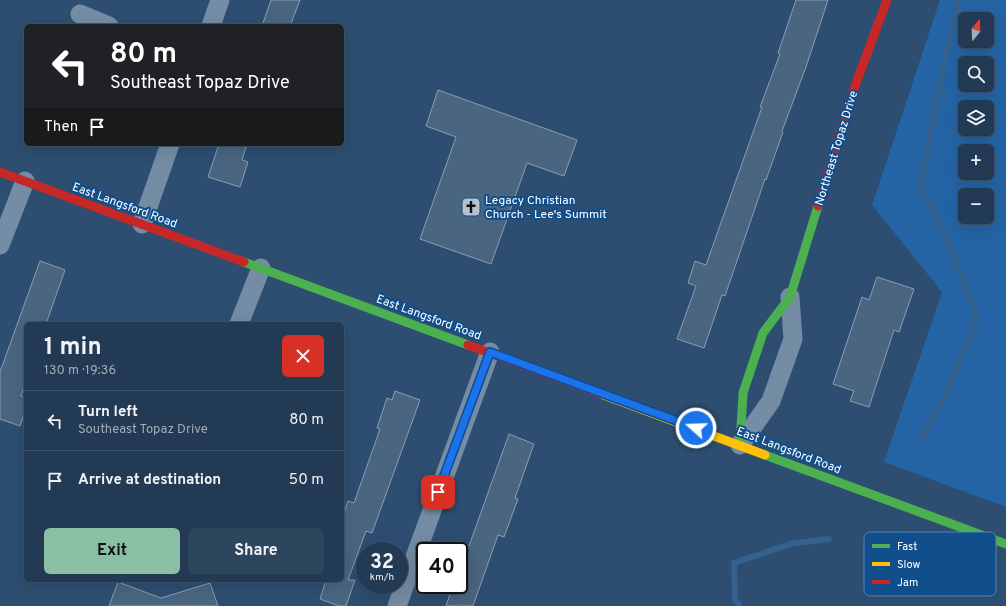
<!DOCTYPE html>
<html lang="en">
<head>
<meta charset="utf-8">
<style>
  :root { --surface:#223a54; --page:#2e455e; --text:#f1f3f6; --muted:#a2adb8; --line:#3f546b; --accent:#8abfa5 }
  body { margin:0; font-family:Overpass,sans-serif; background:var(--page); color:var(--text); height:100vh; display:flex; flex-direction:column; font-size:15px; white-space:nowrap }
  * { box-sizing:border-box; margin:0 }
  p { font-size:13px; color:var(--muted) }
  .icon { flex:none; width:22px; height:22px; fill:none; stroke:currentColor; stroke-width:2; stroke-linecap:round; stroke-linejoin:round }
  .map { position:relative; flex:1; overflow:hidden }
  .panel { position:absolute; left:24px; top:322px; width:320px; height:260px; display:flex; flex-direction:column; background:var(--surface); border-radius:6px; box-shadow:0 4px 16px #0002,0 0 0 1px var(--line) }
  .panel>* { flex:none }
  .banner { position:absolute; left:24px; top:24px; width:320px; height:122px; border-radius:6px; box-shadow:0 4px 16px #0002,0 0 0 1px var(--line); background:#202124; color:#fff; overflow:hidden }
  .needle { width:26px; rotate:18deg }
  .controls { position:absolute; left:958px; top:12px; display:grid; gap:8px }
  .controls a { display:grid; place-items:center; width:36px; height:36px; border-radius:6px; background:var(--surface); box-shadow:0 4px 16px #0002,0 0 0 1px var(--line); font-size:20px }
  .speed { position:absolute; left:356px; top:542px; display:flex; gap:8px; font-size:20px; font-weight:700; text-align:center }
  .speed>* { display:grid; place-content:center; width:52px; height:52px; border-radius:50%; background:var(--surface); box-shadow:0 4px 16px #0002,0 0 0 1px var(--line); line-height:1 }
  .speed small { font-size:10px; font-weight:400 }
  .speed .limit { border:2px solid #111; border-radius:6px; background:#fff; color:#111 }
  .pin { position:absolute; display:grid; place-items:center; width:34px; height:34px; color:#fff; margin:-17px; border-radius:8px; box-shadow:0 2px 6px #0006 }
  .me { position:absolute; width:44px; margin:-22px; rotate:290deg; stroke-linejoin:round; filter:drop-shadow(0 0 3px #0008) }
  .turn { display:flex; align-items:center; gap:14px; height:84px; padding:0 20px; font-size:18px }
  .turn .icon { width:52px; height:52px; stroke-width:2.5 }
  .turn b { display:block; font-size:28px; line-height:34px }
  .then { display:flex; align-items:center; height:38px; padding:0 20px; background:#0003; gap:8px; font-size:15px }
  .round { display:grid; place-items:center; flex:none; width:42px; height:42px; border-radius:6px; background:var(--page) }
  .summary { display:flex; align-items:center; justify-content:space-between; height:68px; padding:0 20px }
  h1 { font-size:24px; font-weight:700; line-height:30px }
  .action { display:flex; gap:8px; margin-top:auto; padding:8px 20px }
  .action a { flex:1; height:46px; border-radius:6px; background:var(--accent); color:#111; font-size:16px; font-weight:700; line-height:46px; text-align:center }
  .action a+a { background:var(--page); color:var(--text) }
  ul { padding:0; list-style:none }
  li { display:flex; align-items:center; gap:12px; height:60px; padding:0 20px; border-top:1px solid var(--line) }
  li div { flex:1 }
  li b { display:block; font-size:15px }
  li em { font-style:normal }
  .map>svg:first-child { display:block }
  .green { fill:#2464a4; fill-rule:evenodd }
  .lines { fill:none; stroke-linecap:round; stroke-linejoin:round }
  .stream { stroke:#34618e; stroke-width:6 }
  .building { fill:#4a6580; stroke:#899eb3 }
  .street { stroke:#748ca4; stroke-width:19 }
  .fast { stroke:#4caf50; stroke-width:9 }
  .slow { stroke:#ffc107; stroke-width:9 }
  .jam { stroke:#c62828; stroke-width:9 }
  .route-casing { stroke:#114b97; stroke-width:10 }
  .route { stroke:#1a73e8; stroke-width:7 }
  .labels { text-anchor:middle; stroke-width:4; stroke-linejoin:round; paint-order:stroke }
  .street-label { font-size:12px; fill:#fff; stroke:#114e8c }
  .poi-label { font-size:12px; fill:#fff; stroke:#114e8c; text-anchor:start }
  .key { fill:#114e8c; stroke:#5883ae; stroke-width:1 }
  .key-label { font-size:11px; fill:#fff }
</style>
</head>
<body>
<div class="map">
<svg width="1006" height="606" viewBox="0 0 1006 606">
  <rect width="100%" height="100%" fill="#2d4e70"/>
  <path class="green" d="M940,0H1006V507L884,462L942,292L872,205ZM965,19H987V41H965ZM965,63H987V85H965ZM965,107H987V129H965ZM965,151H987V173H965ZM965,195H987V217H965Z"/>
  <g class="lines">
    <path class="stream" d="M920,441L947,392L977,318L953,253L920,186L947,48L959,0
      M739,606L735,599L734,563L790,544L829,539"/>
  </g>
  <path class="building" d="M271,0H300L290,26H262Z
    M796,0H828L806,67L782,131L783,132L766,180L765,179L725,296L722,295L704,348L677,339L696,286L688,283L695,261L706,265L762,107H760L780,54L778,53Z
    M438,90L577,140L564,176L527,163L491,264L420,239L456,137L426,126Z
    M219,144H247L242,160L248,162L240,187L208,177Z
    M40,261L65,270L46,324H26V380L21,396L26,398V408L20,426L0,419V372Z
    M877,277L914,289L899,332L894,330L869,407L850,401L854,391L833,384L862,297L869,300Z
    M395,391L420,400L372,533L366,531L348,580H355L346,606H339L320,599L326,580H342V519L348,501L354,503L380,429L377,428L387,398L392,400Z
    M509,434L534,444L515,498L518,499L504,537L498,535L473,606H446L453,585H459V568L467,545L469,546Z
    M118,582L161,598L210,583L218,606H109Z"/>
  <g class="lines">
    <path class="street" d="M80,14L109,26
      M211,26L220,0
      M142,224L170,144
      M0,245L25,181
      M239,324L261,268
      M740,445L771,401L793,339L790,297
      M397,606L490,352"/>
    <path class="fast" d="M244,262L468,345
      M740,445L743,393L763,333L790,297L818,206
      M765,455L1006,544"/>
    <path class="slow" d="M601,394L765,455"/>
    <path class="jam" d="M0,172L244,262
      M818,206L856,83L887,0
      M468,345L601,394"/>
  </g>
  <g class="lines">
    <g class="route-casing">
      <path id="route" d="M438,492L490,352L696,428"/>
    </g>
    <use href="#route" class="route"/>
  </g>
  <defs>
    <g id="church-square" transform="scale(1)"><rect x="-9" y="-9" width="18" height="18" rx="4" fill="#b6c1cd" stroke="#114e8c"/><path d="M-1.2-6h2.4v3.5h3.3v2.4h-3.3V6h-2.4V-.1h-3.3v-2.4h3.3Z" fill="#111"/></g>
  </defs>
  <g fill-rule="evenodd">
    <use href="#church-square" x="471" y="207"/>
  </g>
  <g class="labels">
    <g class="street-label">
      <text transform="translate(836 148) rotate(-73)" y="4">Northeast Topaz Drive</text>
      <text transform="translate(125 205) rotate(20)" y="4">East Langsford Road</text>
      <text transform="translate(429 317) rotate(20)" y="4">East Langsford Road</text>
      <text transform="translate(789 450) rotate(21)" y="4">East Langsford Road</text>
    </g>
    <g class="poi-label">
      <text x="485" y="204">Legacy Christian<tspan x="485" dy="14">Church - Lee's Summit</tspan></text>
    </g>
  </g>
  <rect x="864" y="532" width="132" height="64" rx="6" class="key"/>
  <rect x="872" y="544" width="18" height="4" fill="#4caf50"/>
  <rect x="872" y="562" width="18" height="4" fill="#ffc107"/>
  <rect x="872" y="580" width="18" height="4" fill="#c62828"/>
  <g class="key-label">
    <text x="897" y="550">Fast</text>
    <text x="897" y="568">Slow</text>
    <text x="897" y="586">Jam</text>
  </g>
</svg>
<div class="controls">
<a><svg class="needle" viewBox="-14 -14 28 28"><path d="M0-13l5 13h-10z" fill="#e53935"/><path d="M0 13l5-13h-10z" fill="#a2adb8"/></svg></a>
<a><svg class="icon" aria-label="search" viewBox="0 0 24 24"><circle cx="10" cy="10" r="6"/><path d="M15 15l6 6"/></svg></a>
<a><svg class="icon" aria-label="layers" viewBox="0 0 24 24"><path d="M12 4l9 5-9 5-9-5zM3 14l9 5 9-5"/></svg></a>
<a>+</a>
<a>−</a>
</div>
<div class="speed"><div>32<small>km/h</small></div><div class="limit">40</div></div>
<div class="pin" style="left:438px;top:492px;background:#d93025"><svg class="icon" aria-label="arrive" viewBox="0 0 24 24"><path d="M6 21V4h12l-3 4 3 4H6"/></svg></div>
<svg class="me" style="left:696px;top:428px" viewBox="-20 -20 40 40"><circle r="17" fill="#1a73e8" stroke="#fff" stroke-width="3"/><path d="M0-11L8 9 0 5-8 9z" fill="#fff"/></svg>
<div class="banner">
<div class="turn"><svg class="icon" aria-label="left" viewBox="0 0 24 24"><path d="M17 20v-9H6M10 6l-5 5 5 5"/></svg><div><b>80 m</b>Southeast Topaz Drive</div></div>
<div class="then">Then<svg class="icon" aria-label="arrive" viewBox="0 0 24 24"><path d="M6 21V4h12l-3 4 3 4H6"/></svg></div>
</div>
<section class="panel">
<div class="summary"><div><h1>1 min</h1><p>130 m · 19:36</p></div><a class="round" style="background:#d93025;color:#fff"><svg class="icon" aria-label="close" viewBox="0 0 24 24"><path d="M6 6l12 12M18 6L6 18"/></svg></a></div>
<ul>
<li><svg class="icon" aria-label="left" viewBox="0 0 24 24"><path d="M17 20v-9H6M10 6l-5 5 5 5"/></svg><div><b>Turn left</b><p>Southeast Topaz Drive</p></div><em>80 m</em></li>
<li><svg class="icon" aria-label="arrive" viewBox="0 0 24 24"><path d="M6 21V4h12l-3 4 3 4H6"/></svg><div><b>Arrive at destination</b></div><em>50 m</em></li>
</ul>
<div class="action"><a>Exit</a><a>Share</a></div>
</section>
</div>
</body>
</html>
